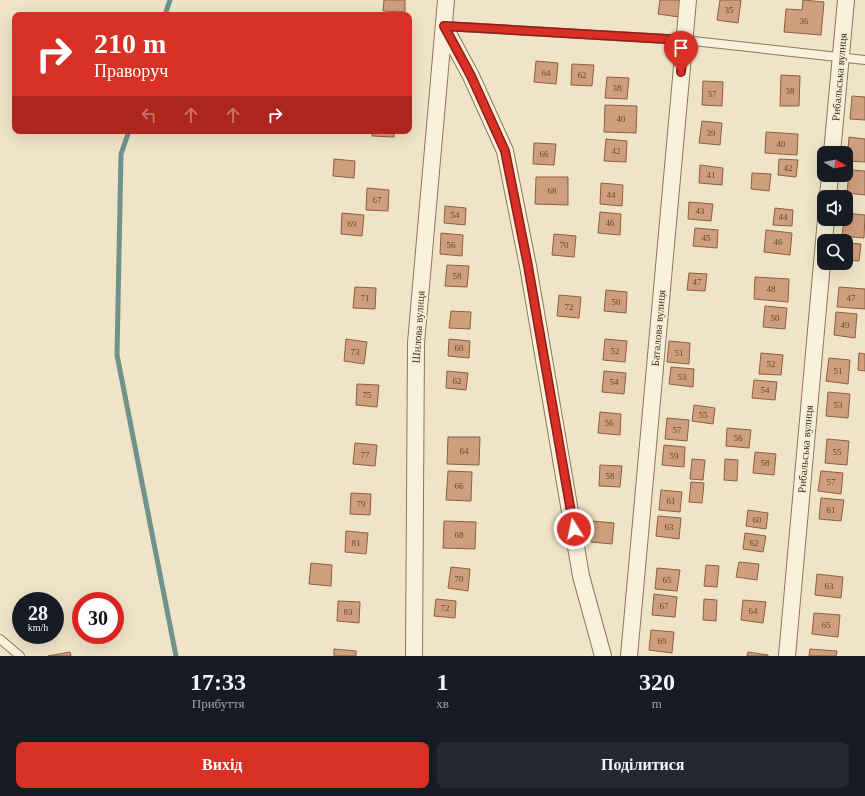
<!DOCTYPE html>
<html lang="uk">
<head>
<meta charset="utf-8">
<style>
  :root { --surface:#171b24; --page:#242831; --text:#f1f3f6; --muted:#9ea1a6; --accent:#d93025 }
  body { margin:0; font-family:"Times New Roman",serif; background:var(--page); color:var(--text); height:100vh; display:flex; flex-direction:column; font-size:15px; white-space:nowrap }
  * { box-sizing:border-box; margin:0 }
  p { font-size:13px; color:var(--muted) }
  .icon { flex:none; width:22px; height:22px; fill:none; stroke:currentColor; stroke-width:2; stroke-linecap:round; stroke-linejoin:round }
  .map { position:relative; height:656px; overflow:hidden }
  .side { display:flex; flex-direction:column; background:var(--surface); flex:1 }
  .side>* { flex:none }
  .guide { position:absolute; left:12px; top:12px; width:400px; height:122px; border-radius:8px; box-shadow:0 4px 16px #0002; background:#d93025; color:#fff; overflow:hidden }
  .needle { width:26px; rotate:100deg }
  .fabs { position:absolute; left:817px; top:146px; display:grid; gap:8px }
  .fabs a { display:grid; place-items:center; width:36px; height:36px; border-radius:8px; background:var(--surface); box-shadow:0 4px 16px #0002; font-size:20px }
  .speed { position:absolute; left:12px; top:592px; display:flex; gap:8px; font-size:20px; font-weight:700; text-align:center }
  .speed>* { display:grid; place-content:center; width:52px; height:52px; border-radius:50%; background:var(--surface); box-shadow:0 4px 16px #0002; line-height:1 }
  .speed small { font-size:10px; font-weight:400 }
  .speed .limit { border:6px solid #d22; background:#fff; color:#111 }
  .pin { position:absolute; display:grid; place-items:center; width:34px; height:34px; color:#fff; margin:-41px -17px; border-radius:50% 50% 50% 0; rotate:-45deg; box-shadow:0 0 4px #0007 }
  .pin .icon { rotate:45deg }
  .me { position:absolute; width:44px; margin:-22px; rotate:350deg; stroke-linejoin:round; filter:drop-shadow(0 0 3px #0008) }
  .turn { display:flex; align-items:center; gap:14px; height:84px; padding:0 16px; font-size:18px }
  .turn .icon { width:52px; height:52px; stroke-width:2.5 }
  .turn b { display:block; font-size:28px; line-height:34px }
  .lanes { display:flex; align-items:center; height:38px; padding:0 16px; background:#0003; justify-content:center; gap:20px; direction:ltr }
  .lanes .off { opacity:.35 }
  .eta { display:flex; justify-content:space-evenly; align-items:center; height:68px; text-align:center }
  .eta b { font-size:24px; font-weight:600; line-height:28px }
  .button { display:flex; gap:8px; margin-top:auto; padding:8px 16px }
  .button a { flex:1; height:46px; border-radius:8px; background:var(--accent); color:#fff; font-size:16px; font-weight:600; line-height:46px; text-align:center }
  .button a+a { background:var(--page); color:var(--text) }
  .map>svg:first-child { display:block }
  .lines { fill:none; stroke-linecap:round; stroke-linejoin:round }
  .stream { stroke:#6f938a; stroke-width:5 }
  .building { fill:#cf9f7d; stroke:#8d5f41 }
  .service-casing { stroke:#8d765c; stroke-width:10 }
  .minor-casing { stroke:#8d765c; stroke-width:18 }
  .service { stroke:#faf1dc; stroke-width:8 }
  .minor { stroke:#faf1dc; stroke-width:16 }
  .route-casing { stroke:#8d1f18; stroke-width:10 }
  .route { stroke:#d93025; stroke-width:7 }
  .labels { text-anchor:middle; stroke-width:4; stroke-linejoin:round; paint-order:stroke }
  .number-label { font-size:9px; fill:#624a37 }
  .street-label { font-size:11px; fill:#3d2e20; stroke:#f7eed8 }
</style>
</head>
<body>
<div class="map">
<svg width="865" height="656" viewBox="0 0 865 656">
  <rect width="100%" height="100%" fill="#f0e4c8"/>
  <g class="lines">
    <path class="stream" d="M165,15L170,0
      M129,131L121,154L117,355L176,656"/>
  </g>
  <path class="building" d="M384,0H405V12L383,11Z
    M660,0H681L679,17L658,14Z
    M720,0H741L738,23L717,20Z
    M803,0L824,2L821,35L784,32L786,9L802,10Z
    M536,61L558,63L556,84L534,82Z
    M572,64L594,65L592,86L571,85Z
    M781,75L800,76L799,106H780Z
    M607,77L629,78L627,99L605,98Z
    M703,81L723,82L722,106L702,105Z
    M852,96L865,97V120L850,119Z
    M605,105L637,106L636,133L604,132Z
    M702,121L722,123L720,145L699,143Z
    M372,131H394V137L372,136Z
    M766,132L798,134L797,155L765,153Z
    M849,137L865,139V162L847,161Z
    M606,139L627,141L626,162L604,161Z
    M534,143L556,144L554,165L533,164Z
    M334,159L355,161L354,178L333,176Z
    M779,159L798,160L796,177L778,175Z
    M700,165L723,168L722,185L699,183Z
    M849,170L865,171V195L847,193Z
    M752,173L771,174L769,191L751,189Z
    M536,177H568V205L535,204Z
    M601,183L623,185L622,206L600,204Z
    M367,188L389,190L388,211L366,210Z
    M689,202L713,204L711,221L688,219Z
    M445,206L466,208L465,225L444,223Z
    M775,208L793,210L792,226L773,225Z
    M600,212L621,214L620,235L598,233Z
    M342,213L364,215L362,236L341,234Z
    M846,213L865,215L864,238L842,236L844,219H846Z
    M695,228L718,230L717,248L693,246Z
    M766,230L792,233L790,255L764,252Z
    M441,233L463,235L462,256L440,254Z
    M554,234L576,236L574,257L552,255Z
    M846,243L861,244L859,261L846,260Z
    M447,265L469,266L467,287L445,286Z
    M689,273L707,274L705,291L687,290Z
    M755,277L789,279L788,302L754,299Z
    M355,287L376,288L375,309L353,308Z
    M839,287L865,289V309L837,307Z
    M606,290L627,292L626,313L604,311Z
    M559,295L581,297L579,318L557,316Z
    M765,306L787,308L785,329L763,327Z
    M451,311L471,312L470,329L449,328Z
    M836,312L857,314L855,338L834,335Z
    M346,339L367,342L364,364L344,361Z
    M449,339L470,341L469,358L448,356Z
    M605,339L627,341L625,362L603,360Z
    M669,341L690,343L689,364L667,362Z
    M761,353L783,355L781,375L759,374Z
    M859,353L865,354V371L858,370Z
    M829,358L850,360L848,384L826,381Z
    M671,367L694,369L693,387L669,384Z
    M447,371L468,373L466,390L446,388Z
    M604,371L626,373L624,394L602,392Z
    M754,380L777,382L775,400L752,398Z
    M357,384L379,385L377,407L356,405Z
    M828,392L850,394L848,418L826,416Z
    M694,405L715,408L713,424L692,421Z
    M600,412L621,414L620,435L598,433Z
    M667,418L689,420L687,441L665,439Z
    M727,428L751,430L749,448L726,446Z
    M448,437H480L479,465L447,464Z
    M827,439L849,441L847,465L825,463Z
    M355,443L377,445L375,466L353,464Z
    M664,445L685,447L684,467L662,465Z
    M755,452L776,454L774,475L753,473Z
    M692,459L705,460L703,480L690,479Z
    M725,459L738,460L737,481L724,480Z
    M600,465L622,466L620,487L599,486Z
    M448,471L472,472L471,501L446,500Z
    M821,471L843,473L841,494L818,491Z
    M691,482L704,483L702,503L689,502Z
    M661,490L682,492L680,512L659,510Z
    M351,493L371,494L370,515L350,514Z
    M821,498L844,500L841,521L819,519Z
    M748,510L768,513L766,529L746,526Z
    M658,516L681,518L679,539L656,536Z
    M444,521L476,522L475,549L443,548Z
    M592,521L614,523L612,544L591,542Z
    M346,531L368,533L366,554L345,552Z
    M745,533L766,536L763,552L743,549Z
    M739,562L759,564L757,580L736,577Z
    M311,563L332,565L331,586L309,584Z
    M706,565L719,566L717,587L704,586Z
    M451,567L470,569L468,591L448,588Z
    M657,568L680,570L677,591L655,589Z
    M817,574L843,577L841,598L815,595Z
    M654,594L677,597L675,617L652,615Z
    M436,599L456,601L455,618L434,616Z
    M704,599L717,600L716,621L703,620Z
    M743,600L766,602L763,623L741,620Z
    M338,601L360,602L359,623L337,621Z
    M814,613L840,615L838,637L812,634Z
    M651,630L674,632L672,653L649,650Z
    M334,649L356,651V656H334Z
    M810,649L837,651L836,656H809Z
    M70,652L71,656H48Z
    M748,652L768,655V656H747Z"/>
  <g class="lines">
    <g class="service-casing">
      <path id="service" d="M444,26L684,40L865,60
        M0,639L20,656"/>
    </g>
    <g class="minor-casing">
      <path id="minor" d="M444,26L471,76L505,151L528,266L581,576L603,656
        M832,153L846,0
        M828,197L830,175
        M824,241L826,219
        M414,656L416,343L446,0
        M629,656L688,0
        M787,656L824,241"/>
    </g>
    <use href="#service" class="service"/>
    <use href="#minor" class="minor"/>
  </g>
  <g class="lines">
    <g class="route-casing">
      <path id="route" d="M574,529L528,266L505,151L471,76L444,26L684,40L681,72"/>
    </g>
    <use href="#route" class="route"/>
  </g>
  <g class="labels">
    <g class="number-label">
      <text x="729" y="13">35</text>
      <text x="804" y="24">36</text>
      <text x="546" y="76">64</text>
      <text x="582" y="78">62</text>
      <text x="617" y="91">38</text>
      <text x="790" y="94">38</text>
      <text x="712" y="97">37</text>
      <text x="621" y="122">40</text>
      <text x="711" y="136">39</text>
      <text x="781" y="147">40</text>
      <text x="616" y="154">42</text>
      <text x="544" y="157">66</text>
      <text x="788" y="171">42</text>
      <text x="711" y="178">41</text>
      <text x="552" y="194">68</text>
      <text x="611" y="198">44</text>
      <text x="377" y="203">67</text>
      <text x="700" y="214">43</text>
      <text x="455" y="218">54</text>
      <text x="783" y="220">44</text>
      <text x="610" y="226">46</text>
      <text x="352" y="227">69</text>
      <text x="706" y="241">45</text>
      <text x="778" y="245">46</text>
      <text x="451" y="248">56</text>
      <text x="564" y="248">70</text>
      <text x="457" y="279">58</text>
      <text x="697" y="285">47</text>
      <text x="771" y="292">48</text>
      <text x="365" y="301">71</text>
      <text x="851" y="301">47</text>
      <text x="616" y="305">50</text>
      <text x="569" y="310">72</text>
      <text x="775" y="321">50</text>
      <text x="845" y="328">49</text>
      <text x="459" y="351">60</text>
      <text x="615" y="354">52</text>
      <text x="355" y="355">73</text>
      <text x="679" y="356">51</text>
      <text x="771" y="367">52</text>
      <text x="838" y="374">51</text>
      <text x="682" y="380">53</text>
      <text x="457" y="384">62</text>
      <text x="614" y="385">54</text>
      <text x="765" y="393">54</text>
      <text x="367" y="398">75</text>
      <text x="838" y="408">53</text>
      <text x="703" y="418">55</text>
      <text x="609" y="426">56</text>
      <text x="677" y="433">57</text>
      <text x="738" y="441">56</text>
      <text x="464" y="454">64</text>
      <text x="837" y="455">55</text>
      <text x="365" y="458">77</text>
      <text x="674" y="459">59</text>
      <text x="765" y="466">58</text>
      <text x="610" y="479">58</text>
      <text x="831" y="485">57</text>
      <text x="459" y="489">66</text>
      <text x="671" y="504">61</text>
      <text x="361" y="507">79</text>
      <text x="831" y="513">61</text>
      <text x="757" y="523">60</text>
      <text x="669" y="530">63</text>
      <text x="459" y="538">68</text>
      <text x="356" y="546">81</text>
      <text x="754" y="546">62</text>
      <text x="459" y="582">70</text>
      <text x="667" y="583">65</text>
      <text x="829" y="589">63</text>
      <text x="664" y="609">67</text>
      <text x="445" y="611">72</text>
      <text x="753" y="614">64</text>
      <text x="348" y="615">83</text>
      <text x="826" y="628">65</text>
      <text x="662" y="644">69</text>
    </g>
    <g class="street-label">
      <text transform="translate(839 77) rotate(-85)" y="4">Рибальська вулиця</text>
      <text transform="translate(418 327) rotate(-86)" y="4">Шилова вулиця</text>
      <text transform="translate(658 328) rotate(-85)" y="4">Баталова вулиця</text>
      <text transform="translate(805 449) rotate(-85)" y="4">Рибальська вулиця</text>
    </g>
  </g>
</svg>
<div class="fabs">
<a><svg class="needle" viewBox="-14 -14 28 28"><path d="M0-13l5 13h-10z" fill="#e53935"/><path d="M0 13l5-13h-10z" fill="#9ea1a6"/></svg></a>
<a><svg class="icon" aria-label="sound" viewBox="0 0 24 24"><path d="M4 9h4l5-4v14l-5-4H4zM17 9q2 3 0 6"/></svg></a>
<a><svg class="icon" aria-label="search" viewBox="0 0 24 24"><circle cx="10" cy="10" r="6"/><path d="M15 15l6 6"/></svg></a>
</div>
<div class="speed"><div>28<small>km/h</small></div><div class="limit">30</div></div>
<div class="pin" style="left:681px;top:72px;background:#d93025"><svg class="icon" aria-label="arrive" viewBox="0 0 24 24"><path d="M6 21V4h12l-3 4 3 4H6"/></svg></div>
<svg class="me" style="left:574px;top:529px" viewBox="-20 -20 40 40"><circle r="17" fill="#d93025" stroke="#fff" stroke-width="3"/><path d="M0-11L8 9 0 5-8 9z" fill="#fff"/></svg>
<div class="guide">
<div class="turn"><svg class="icon" aria-label="right" viewBox="0 0 24 24"><path d="M7 20v-9h11M14 6l5 5-5 5"/></svg><div><b>210 m</b>Праворуч</div></div>
<div class="lanes"><svg class="icon off" aria-label="left" viewBox="0 0 24 24"><path d="M17 20v-9H6M10 6l-5 5 5 5"/></svg><svg class="icon off" aria-label="ahead" viewBox="0 0 24 24"><path d="M12 20V5M6 11l6-6 6 6"/></svg><svg class="icon off" aria-label="ahead" viewBox="0 0 24 24"><path d="M12 20V5M6 11l6-6 6 6"/></svg><svg class="icon" aria-label="right" viewBox="0 0 24 24"><path d="M7 20v-9h11M14 6l5 5-5 5"/></svg></div>
</div>
</div>
<section class="side">
<div class="eta">
<div><b>17:33</b><p>Прибуття</p></div>
<div><b>1</b><p>хв</p></div>
<div><b>320</b><p>m</p></div>
</div>
<div class="button"><a>Вихід</a><a>Поділитися</a></div>
</section>
</body>
</html>
